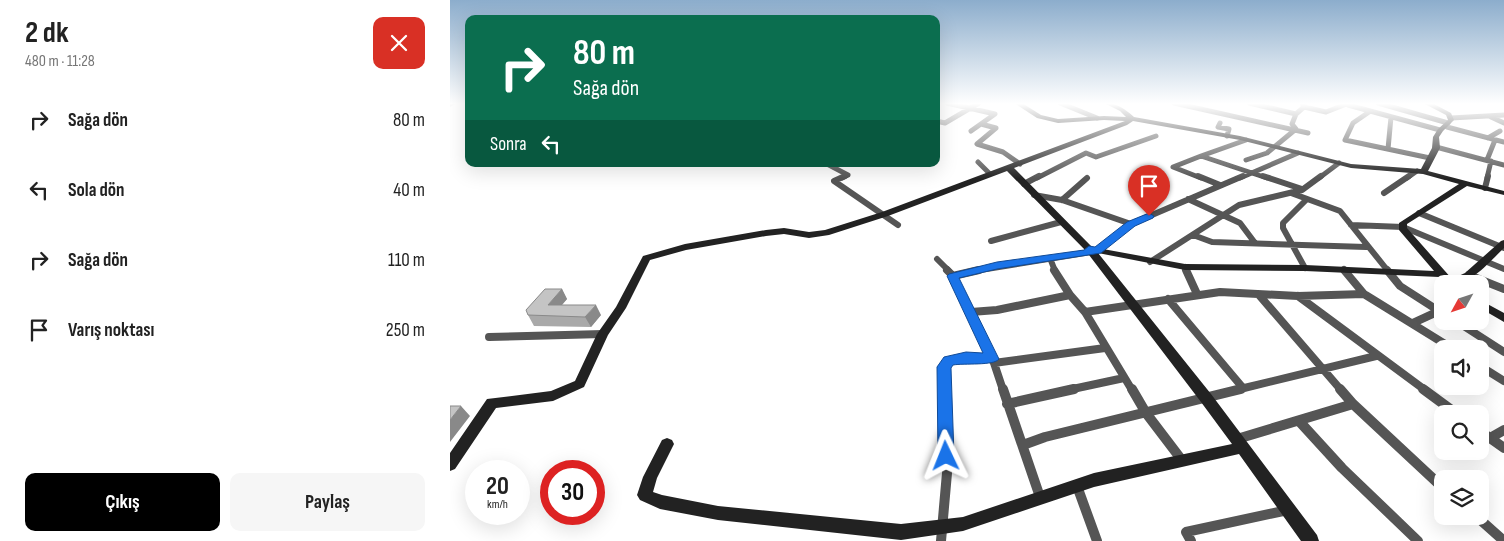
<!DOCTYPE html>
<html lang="tr">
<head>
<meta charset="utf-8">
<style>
  :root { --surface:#fff; --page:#f6f6f6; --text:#222; --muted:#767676; --accent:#000 }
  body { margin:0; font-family:"Sofia Sans Condensed",sans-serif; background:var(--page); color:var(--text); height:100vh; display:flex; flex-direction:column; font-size:19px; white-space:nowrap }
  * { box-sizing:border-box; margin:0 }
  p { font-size:16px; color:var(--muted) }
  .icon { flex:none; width:28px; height:28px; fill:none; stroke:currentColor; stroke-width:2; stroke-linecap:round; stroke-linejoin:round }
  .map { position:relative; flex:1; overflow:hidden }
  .side { display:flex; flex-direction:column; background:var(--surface); width:450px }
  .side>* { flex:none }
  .hud { position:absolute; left:15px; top:15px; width:475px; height:152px; border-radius:10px; box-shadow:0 5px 20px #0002; background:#0b6e4f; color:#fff; overflow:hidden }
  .needle { width:32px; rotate:230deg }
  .tools { position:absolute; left:984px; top:275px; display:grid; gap:10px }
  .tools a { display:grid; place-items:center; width:55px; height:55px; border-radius:10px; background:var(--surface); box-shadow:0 5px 20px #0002; font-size:25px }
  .speed { position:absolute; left:15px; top:460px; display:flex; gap:10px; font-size:25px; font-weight:700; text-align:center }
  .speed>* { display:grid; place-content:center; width:65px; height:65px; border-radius:50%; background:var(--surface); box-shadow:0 5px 20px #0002; line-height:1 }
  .speed small { font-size:12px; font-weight:400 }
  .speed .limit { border:8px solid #d22; background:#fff; color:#111 }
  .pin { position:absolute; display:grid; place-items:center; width:42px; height:42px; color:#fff; margin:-51px -21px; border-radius:50% 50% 50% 0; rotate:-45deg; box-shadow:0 0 5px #0007 }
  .pin .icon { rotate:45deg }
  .me { position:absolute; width:55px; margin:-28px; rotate:358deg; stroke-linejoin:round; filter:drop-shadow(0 0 4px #0008) }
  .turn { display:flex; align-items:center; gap:18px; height:105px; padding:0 25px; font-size:22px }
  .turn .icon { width:65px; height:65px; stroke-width:2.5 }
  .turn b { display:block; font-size:35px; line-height:42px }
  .then { display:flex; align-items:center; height:48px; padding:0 25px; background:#0003; gap:10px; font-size:19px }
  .round { display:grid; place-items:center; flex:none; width:52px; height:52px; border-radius:10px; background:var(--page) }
  .summary { display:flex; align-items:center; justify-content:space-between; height:85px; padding:0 25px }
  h1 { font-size:30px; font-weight:700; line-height:38px }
  .action { display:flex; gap:10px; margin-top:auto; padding:10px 25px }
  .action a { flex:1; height:58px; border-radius:10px; background:var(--accent); color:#fff; font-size:20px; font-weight:700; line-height:58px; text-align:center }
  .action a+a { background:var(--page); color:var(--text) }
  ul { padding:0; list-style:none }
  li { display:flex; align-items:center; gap:15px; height:70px; padding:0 25px }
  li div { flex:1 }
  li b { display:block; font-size:19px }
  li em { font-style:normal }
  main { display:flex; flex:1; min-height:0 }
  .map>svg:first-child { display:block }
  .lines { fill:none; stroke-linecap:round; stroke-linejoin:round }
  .street-far3 { stroke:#555; stroke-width:5 }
  .street-far2 { stroke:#555; stroke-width:6 }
  .street-far1 { stroke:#555; stroke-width:8 }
  .street { stroke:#555; stroke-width:10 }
  .secondary { fill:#222; fill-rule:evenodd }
  .wall { fill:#a9a9a9 }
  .shaded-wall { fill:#898989 }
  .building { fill:#c4c4c4; stroke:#898989 }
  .route { fill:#1a73e8; stroke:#114b97 }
</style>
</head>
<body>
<main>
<section class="side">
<div class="summary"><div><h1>2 dk</h1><p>480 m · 11:28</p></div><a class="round" style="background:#d93025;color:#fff"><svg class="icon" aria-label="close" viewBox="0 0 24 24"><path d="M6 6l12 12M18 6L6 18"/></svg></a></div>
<ul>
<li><svg class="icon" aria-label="right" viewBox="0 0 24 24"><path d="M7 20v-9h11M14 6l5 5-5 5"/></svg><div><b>Sağa dön</b></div><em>80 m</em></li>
<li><svg class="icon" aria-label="left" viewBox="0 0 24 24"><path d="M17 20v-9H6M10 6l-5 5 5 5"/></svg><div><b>Sola dön</b></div><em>40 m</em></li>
<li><svg class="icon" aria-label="right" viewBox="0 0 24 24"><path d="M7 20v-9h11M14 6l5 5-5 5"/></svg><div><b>Sağa dön</b></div><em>110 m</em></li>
<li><svg class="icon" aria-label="arrive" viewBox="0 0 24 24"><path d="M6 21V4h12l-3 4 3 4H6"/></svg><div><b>Varış noktası</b></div><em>250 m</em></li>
</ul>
<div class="action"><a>Çıkış</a><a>Paylaş</a></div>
</section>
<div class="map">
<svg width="1054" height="541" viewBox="0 0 1054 541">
  <rect width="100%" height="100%" fill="#fff"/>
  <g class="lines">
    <path class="street-far3" d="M497,103L545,114L521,131
      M610,103L647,118
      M724,103L858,133
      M799,103L846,114
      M928,103L998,123
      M0,104L2,103
      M898,105L990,130
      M854,107L876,112L899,103
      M919,112L903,123L895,140L980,158
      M1041,117L1054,123
      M1001,118L1054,115
      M486,121L495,123L529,103
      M770,123L768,127L779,129L777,136
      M531,124L546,128L527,144L553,152L570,164
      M997,127L1054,142
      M1038,138L1050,131
      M986,147L1054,165
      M938,149L941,117
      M751,156L796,140
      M796,160L817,153L846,129L842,124L846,114L854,107L852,103
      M1037,160L1045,140
      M528,162L540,174
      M377,164L398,175L392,178
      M587,178L636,153L646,157L706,136
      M751,178L723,167L751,156L817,178
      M790,178L848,153
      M869,178L889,163
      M957,178L967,171
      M1037,178L1041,161"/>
    <path class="street-far2" d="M395,176L384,181L448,225
      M748,176L770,185
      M813,176L852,189
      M574,184L589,176
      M1035,188L1038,176
      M841,193L890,211L938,271
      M934,193L959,176
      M584,195L612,200L681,224
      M738,199L790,223L805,243
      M612,200L637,178
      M969,213L1054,248
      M901,225L953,227L1054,269
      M743,235L762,242L916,247
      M541,241L611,222
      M647,251L681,224L793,176
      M600,258L605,271
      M487,259L499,271
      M700,262L789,205L852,190L871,176
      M735,267L737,271
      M855,268L833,228V223L856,200
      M524,271L641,252"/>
    <path class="street-far1" d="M497,270L503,276L544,363L553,390
      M604,270L620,295L635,312L682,390
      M736,270L747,294
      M894,270L914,294L1003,349
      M937,270L950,286L992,313
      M1019,275L1054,289
      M503,276L529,270
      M809,295L891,390
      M848,296L975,390
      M718,299L793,388
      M521,312L547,310L620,295
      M635,312L770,292L848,296L914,294
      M1006,321L1054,352
      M963,323L989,311
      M39,337L153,334
      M544,363L655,348
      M1030,366L1054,381
      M495,390L494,367C505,353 526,358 542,359
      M618,390L674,378
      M786,390L926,356"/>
    <path class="street" d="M553,389L590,497
      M682,389L696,413L731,459
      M890,389L903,404L992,487
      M973,389L1007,414
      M557,404L624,389
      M849,421L892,468L968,541
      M1030,431L1054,448
      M1040,438L1054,430
      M787,439L903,404
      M573,445L595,437L791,389
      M627,486L647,541
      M1026,516L1054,541
      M491,541L497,473L495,389
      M741,541L736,532L838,510"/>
    <path class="secondary" d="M564,103H572L591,115L608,119L654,116L676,117L670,111L654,103C667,103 675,109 684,117L790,136L901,164L971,169L982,148L983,137L988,129L998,120L996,115L973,103H982L1001,113L1004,120L993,131L989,137L990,148L978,171L1054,191V195L1017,186L957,224V228L1002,279L1015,273L1051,241L1054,240V248C1035,266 1023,284 995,284L989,277L855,271L735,270L648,253L761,394L867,535L869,541H851L789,454L644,487L513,531L451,540L268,520L210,509L190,500L187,495L193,477L212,440L217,438L222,440L224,444L207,478L203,492L212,495L268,506L451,524L513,517L644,473L782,444L751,402L636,251L557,171L438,216L379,235L359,238L334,234L316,236L236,250L200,260L176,308L158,335L134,387L103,401L46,408L5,469L0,471V453L37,399L101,391L125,381L147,334L166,307L193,256L235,244L316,230L334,228L359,232L375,230L432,212L675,121L654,120L608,123L587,118ZM683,121L790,140L901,168L973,174L1009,184L949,223V230L984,271L855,265L735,264L642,247L564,168L677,125Z
      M1030,300L1054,313V322L1030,308Z"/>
  </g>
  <path class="wall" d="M112,289L117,299L112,305L151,315L141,327L84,326L78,315Z"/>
  <path class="shaded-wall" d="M112,289L117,299L103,315L98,305Z
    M146,305L151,315L141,327L135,317Z
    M11,406L20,416L0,442V420Z"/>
  <path class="building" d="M95,289H112L98,305H146L135,317L78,315L76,310Z
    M0,406H11L0,420Z"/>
  <linearGradient id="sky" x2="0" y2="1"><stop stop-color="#8cadcc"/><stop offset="0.58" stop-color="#fff"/><stop offset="1" stop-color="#fff" stop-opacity="0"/></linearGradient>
  <rect width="1054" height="179" fill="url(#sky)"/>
  <path class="route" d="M699,213L704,216L703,218L685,226L651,253L547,269L509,278L549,359C544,366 514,363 503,365L501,368L504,456L502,461L496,463L490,461L488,456L487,367L494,357L516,352L533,353L497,276L499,274L547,262L634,250L639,246L645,247L677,222Z"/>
</svg>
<div class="tools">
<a><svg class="needle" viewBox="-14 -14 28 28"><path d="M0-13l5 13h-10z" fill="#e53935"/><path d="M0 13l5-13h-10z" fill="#767676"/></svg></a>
<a><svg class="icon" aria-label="sound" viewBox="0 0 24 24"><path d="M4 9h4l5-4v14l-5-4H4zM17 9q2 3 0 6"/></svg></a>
<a><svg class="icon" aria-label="search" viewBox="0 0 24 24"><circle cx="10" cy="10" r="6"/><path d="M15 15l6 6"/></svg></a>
<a><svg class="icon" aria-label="layers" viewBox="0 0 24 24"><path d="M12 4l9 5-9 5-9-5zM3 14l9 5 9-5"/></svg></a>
</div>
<div class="speed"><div>20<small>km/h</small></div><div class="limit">30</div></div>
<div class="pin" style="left:699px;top:216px;background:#d93025"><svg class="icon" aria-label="arrive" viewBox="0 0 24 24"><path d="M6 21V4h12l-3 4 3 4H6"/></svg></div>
<svg class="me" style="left:496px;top:456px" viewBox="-20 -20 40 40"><path d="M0-17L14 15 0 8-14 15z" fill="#1a73e8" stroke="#fff" stroke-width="4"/></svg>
<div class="hud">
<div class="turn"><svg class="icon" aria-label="right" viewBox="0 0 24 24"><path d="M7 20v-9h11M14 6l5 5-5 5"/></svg><div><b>80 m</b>Sağa dön</div></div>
<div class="then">Sonra<svg class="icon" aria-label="left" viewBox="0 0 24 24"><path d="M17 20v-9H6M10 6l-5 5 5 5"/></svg></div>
</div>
</div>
</main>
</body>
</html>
